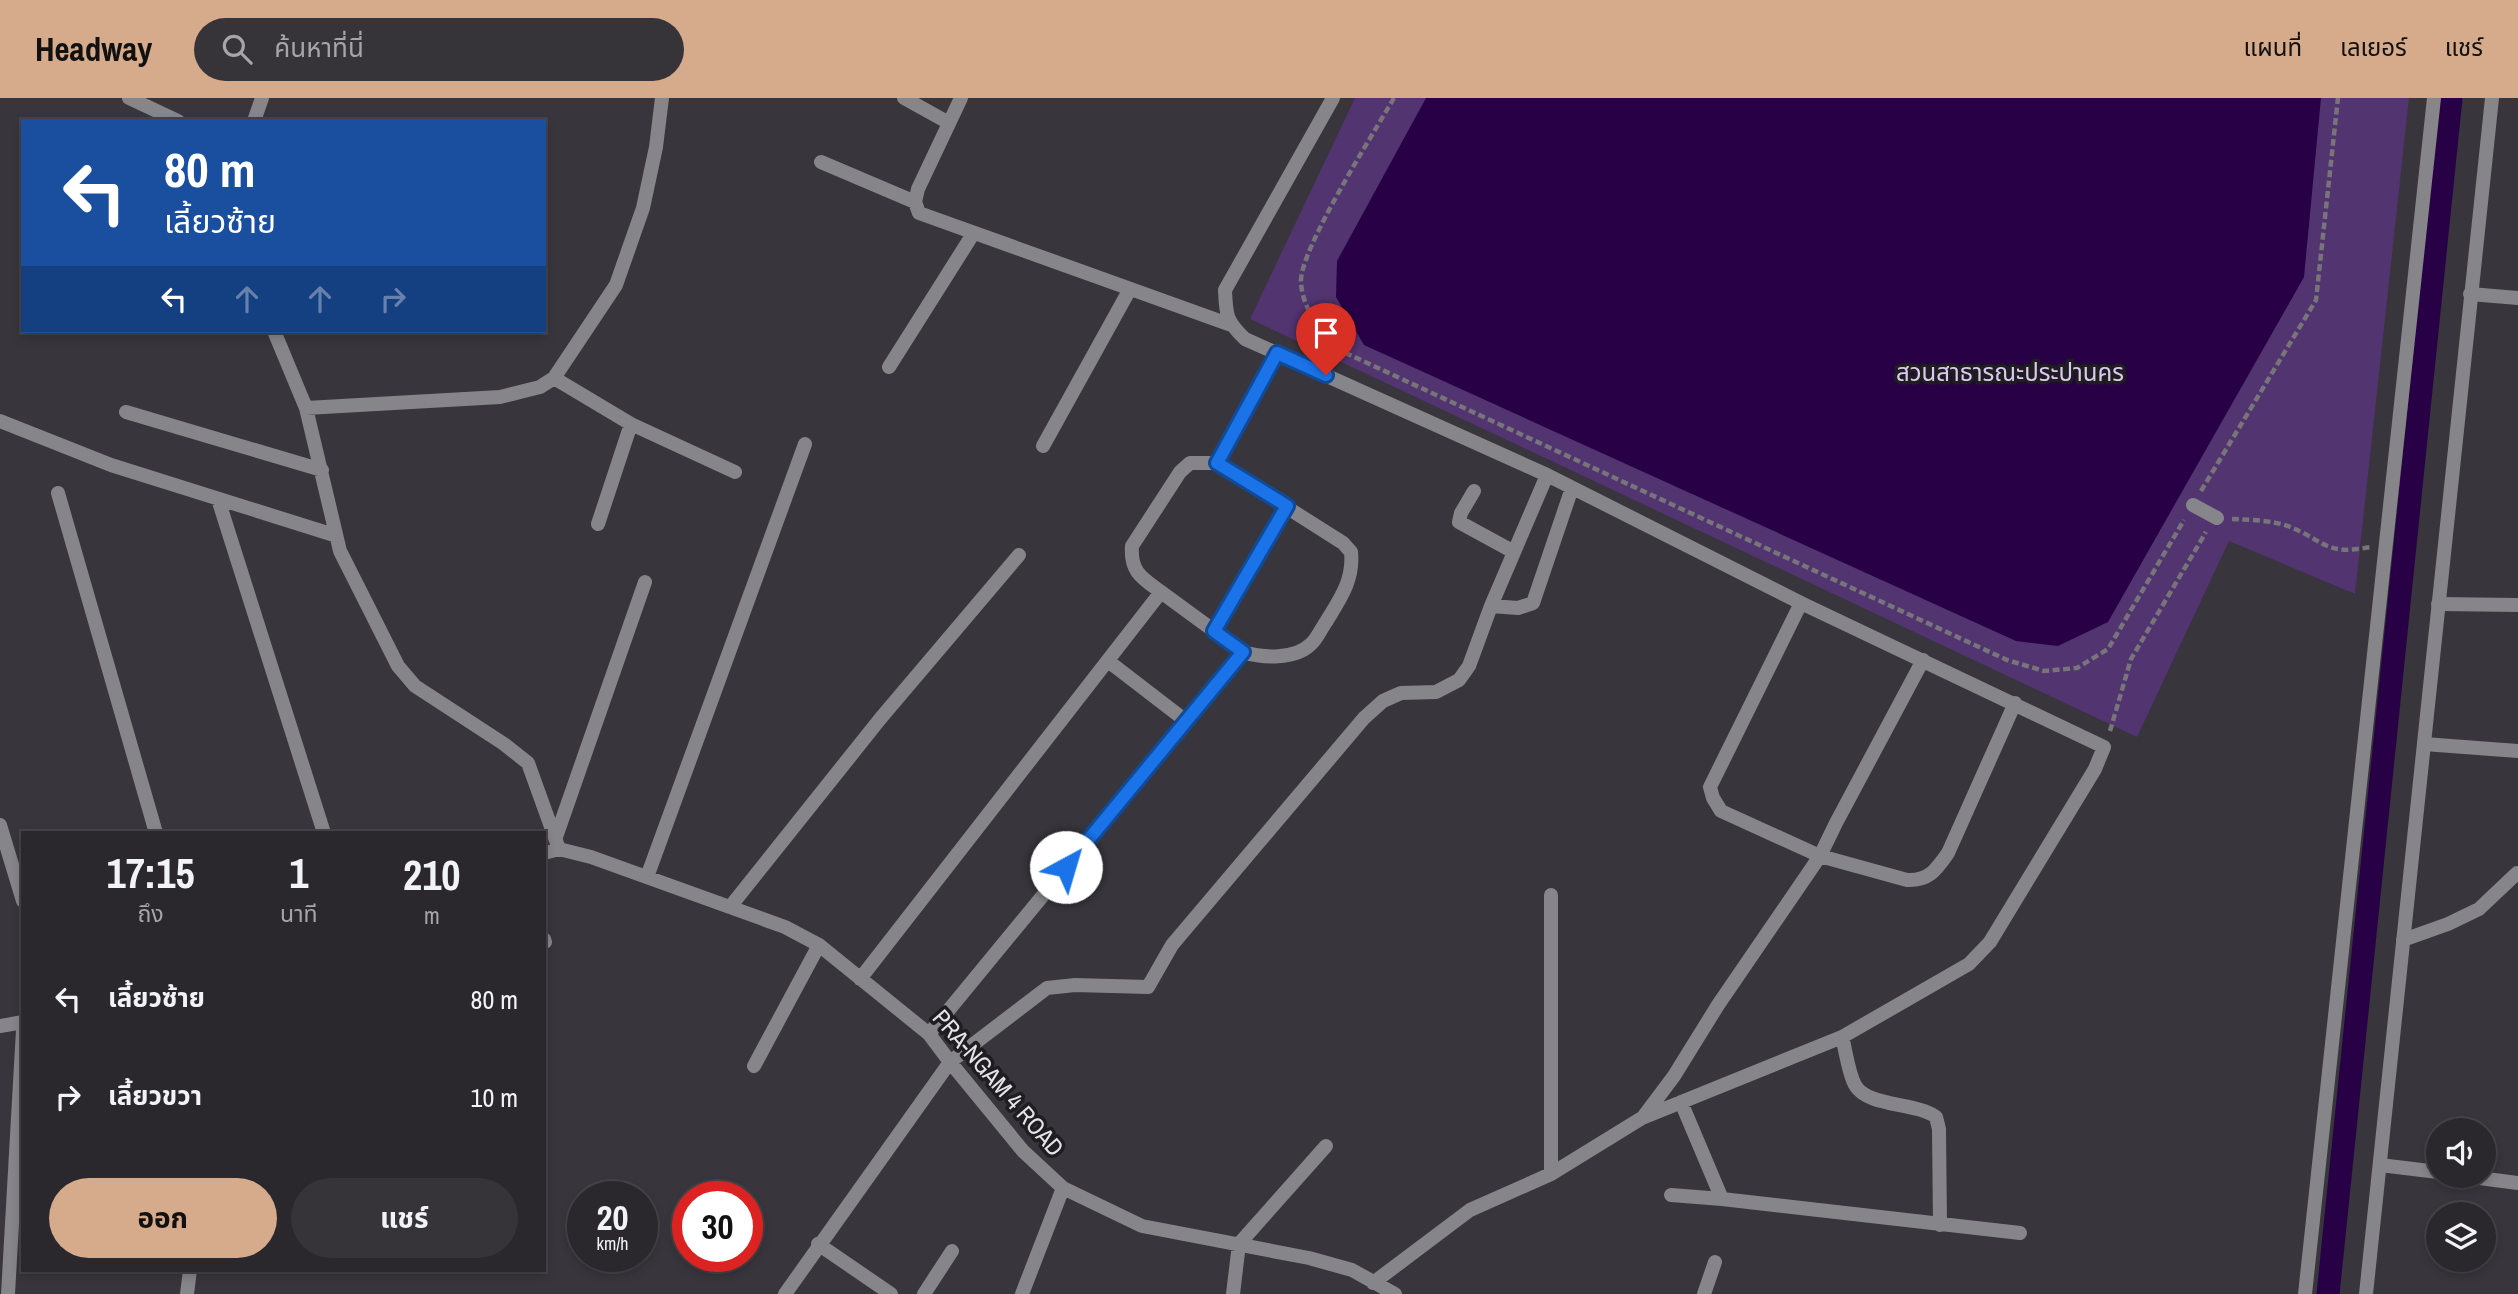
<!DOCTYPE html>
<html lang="th">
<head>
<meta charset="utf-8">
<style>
  :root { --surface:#2a282d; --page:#363439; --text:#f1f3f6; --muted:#a5a6aa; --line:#464449; --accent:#d6ab8b }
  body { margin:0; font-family:"Archivo Narrow","Noto Sans Thai",sans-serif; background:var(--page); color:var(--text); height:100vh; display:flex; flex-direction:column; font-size:26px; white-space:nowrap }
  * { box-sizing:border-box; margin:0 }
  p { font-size:23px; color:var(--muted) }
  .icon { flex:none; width:38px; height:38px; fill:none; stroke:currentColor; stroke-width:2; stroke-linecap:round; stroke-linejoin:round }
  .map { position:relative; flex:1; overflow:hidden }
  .details { position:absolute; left:21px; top:733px; width:525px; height:441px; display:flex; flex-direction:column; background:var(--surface); border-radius:0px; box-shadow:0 4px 10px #0003,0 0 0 2px var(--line) }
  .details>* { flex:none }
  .guide { position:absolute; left:21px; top:21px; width:525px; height:214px; border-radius:0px; box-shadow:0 4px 10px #0003,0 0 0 2px var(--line); background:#1a4fa0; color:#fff; overflow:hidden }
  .buttons { position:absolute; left:2426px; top:1020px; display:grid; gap:14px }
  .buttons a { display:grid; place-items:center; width:70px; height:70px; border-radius:50%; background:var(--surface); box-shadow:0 4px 10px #0003,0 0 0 2px var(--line); font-size:35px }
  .speed { position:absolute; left:567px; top:1083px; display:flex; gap:14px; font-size:35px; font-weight:700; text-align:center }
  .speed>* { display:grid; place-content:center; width:91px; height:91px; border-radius:50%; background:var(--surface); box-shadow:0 4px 10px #0003,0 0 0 2px var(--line); line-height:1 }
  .speed small { font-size:18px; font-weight:400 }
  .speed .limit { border:10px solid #d22; background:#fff; color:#111 }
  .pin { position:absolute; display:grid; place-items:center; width:60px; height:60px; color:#fff; margin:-72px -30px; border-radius:50% 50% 50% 0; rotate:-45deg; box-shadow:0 0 7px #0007 }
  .pin .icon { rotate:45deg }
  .me { position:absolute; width:77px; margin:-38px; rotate:39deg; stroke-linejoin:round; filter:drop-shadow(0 0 5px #0008) }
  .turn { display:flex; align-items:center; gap:24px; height:147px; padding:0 28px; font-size:32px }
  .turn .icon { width:91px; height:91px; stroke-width:2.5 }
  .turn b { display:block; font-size:49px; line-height:60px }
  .lanes { display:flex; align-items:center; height:66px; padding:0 28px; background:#0003; justify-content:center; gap:35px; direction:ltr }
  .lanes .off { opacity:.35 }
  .eta { display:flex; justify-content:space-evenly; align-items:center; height:119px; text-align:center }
  .eta b { font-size:42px; font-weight:700; line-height:49px }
  .cta { display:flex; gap:14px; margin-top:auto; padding:14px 28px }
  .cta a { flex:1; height:80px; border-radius:42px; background:var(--accent); color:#111; font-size:28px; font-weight:700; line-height:80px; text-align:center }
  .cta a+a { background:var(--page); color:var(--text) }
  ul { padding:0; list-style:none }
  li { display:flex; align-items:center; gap:21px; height:98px; padding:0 28px }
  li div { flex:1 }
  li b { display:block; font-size:26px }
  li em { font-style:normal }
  header { display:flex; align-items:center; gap:42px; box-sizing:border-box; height:98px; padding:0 35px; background:var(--accent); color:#111 }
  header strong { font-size:33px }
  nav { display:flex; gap:38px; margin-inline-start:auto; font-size:24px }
  .search { width:490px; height:63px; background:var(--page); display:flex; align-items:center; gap:18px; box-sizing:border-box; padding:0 24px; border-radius:38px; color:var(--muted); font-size:26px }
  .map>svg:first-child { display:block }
  .green { fill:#513470 }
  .water { fill:#280046 }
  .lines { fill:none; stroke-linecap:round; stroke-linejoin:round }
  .canal { stroke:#280046; stroke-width:23 }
  .path { stroke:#77747a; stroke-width:4.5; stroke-dasharray:7 3.5; stroke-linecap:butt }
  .service { stroke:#868589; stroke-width:14 }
  .minor { stroke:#868589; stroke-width:14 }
  .route-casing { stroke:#114b97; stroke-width:18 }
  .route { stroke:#1a73e8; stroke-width:12 }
  .labels { text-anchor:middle; stroke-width:7; stroke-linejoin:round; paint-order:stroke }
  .park-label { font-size:24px; fill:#dac9f2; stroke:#1f1d20 }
  .street-label { font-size:24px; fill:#e6e4e8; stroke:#1f1d20 }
</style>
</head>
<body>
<header>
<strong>Headway</strong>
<div class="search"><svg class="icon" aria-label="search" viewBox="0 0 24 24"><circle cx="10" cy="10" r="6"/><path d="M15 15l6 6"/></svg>ค้นหาที่นี่</div>
<nav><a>แผนที่</a><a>เลเยอร์</a><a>แชร์</a></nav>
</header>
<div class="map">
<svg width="2518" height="1196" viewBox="0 0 2518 1196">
  <rect width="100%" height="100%" fill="#38353c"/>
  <path class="green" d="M1355,0H2409L2355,496L2229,443L2137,639L1250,221Z"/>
  <path class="water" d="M1426,0H2321L2304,179L2108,524L2058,548L2016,543L1364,247L1336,199L1337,163Z"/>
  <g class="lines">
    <path class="canal" d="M2328,1196L2451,0"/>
    <path class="path" d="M1394,0C1375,33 1298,154 1301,185C1303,211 1319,230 1335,250L2007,562L2044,573L2077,570L2108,551L2184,422
      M2201,393L2316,202L2338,0
      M2232,421C2252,422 2274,422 2293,430C2328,446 2327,457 2371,449
      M2110,633L2131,561L2206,434"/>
    <path class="service" d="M2470,196L2518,200
      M889,269L973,136
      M1043,348L1130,191
      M2193,407L2217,420
      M1801,505L1710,689L1713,700L1721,713L1820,758
      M2438,506L2518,507
      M2424,646L2518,653
      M544,841L545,844
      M2380,1067L2438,1074
      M2464,1078L2518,1085
      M1704,1196L1715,1164"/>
    <path class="minor" d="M129,0L178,23
      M904,0L949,25
      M961,0L918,91L915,104L919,115L1231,227
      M1333,0L1225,192C1226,217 1226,223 1245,241L1547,377L1801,505L2104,649L2095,671L1990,844L1969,866L1842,939L1642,1020L1551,1076L1470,1112L1373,1185
      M254,23L262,0
      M821,64L915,104
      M274,233L306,310L340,453L398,568L415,588L504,646L528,665L559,751
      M554,280L631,326L735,374
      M306,310L500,299L540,289L554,280L616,187L643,110L656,49L662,0
      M126,314L322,372
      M0,323L111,367L334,437
      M1217,365L1277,255
      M1474,393L1461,415L1459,424L1514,454
      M58,395L156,735
      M218,401L324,735
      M598,426L631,326
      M1161,494C1142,480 1130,474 1132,448L1180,374L1190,365H1217L1343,445L1351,454C1354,482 1340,501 1326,524C1321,531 1317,541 1311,546C1295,562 1262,560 1243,554
      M1491,508L1518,510L1533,505L1572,390
      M1214,533L1287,408
      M1108,563L1186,623
      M0,727L23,803
      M556,739L645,484
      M544,755L559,751L591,759L785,829L819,847L929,936L950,964L1023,1053L1063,1090L1142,1128L1309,1160L1352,1172L1395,1196
      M1820,758L1836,725L1923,562
      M647,779L805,346
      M730,809L880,621L1019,457
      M2403,842L2448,826L2479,811L2517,775
      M860,881L1161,494L1243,554L929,936
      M0,928L23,924
      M1842,939C1846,953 1848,974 1855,987C1867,1009 1916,1004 1936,1019L1939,1031L1940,1127
      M754,968L819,847
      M1681,1004L1722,1101
      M1644,1018L1674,978L1718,907L1820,758L1907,782C1929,783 1936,772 1948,755L2015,605
      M1551,1076V797
      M1671,1097L1722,1101L2020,1135
      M818,1146L891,1196
      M8,1196L23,932
      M187,1196L190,1172
      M785,1196L950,964L1047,890L1075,887L1148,889L1172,847L1364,620L1383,603L1401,595L1436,594L1459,582L1469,568L1491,508L1547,377
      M924,1196L952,1153
      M1022,1196L1063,1090
      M1233,1196L1239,1146L1326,1048
      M2305,1196L2434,0
      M2366,1196L2492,0"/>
  </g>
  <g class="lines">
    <g class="route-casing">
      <path id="route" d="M1066,769L1243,554L1214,533L1287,408L1217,365L1277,255L1326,277"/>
    </g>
    <use href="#route" class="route"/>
  </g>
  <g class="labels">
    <g class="park-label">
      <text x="2010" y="283">สวนสาธารณะประปานคร</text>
    </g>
    <g class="street-label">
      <text transform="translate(998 985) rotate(49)" y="8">PRA-NGAM 4 ROAD</text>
    </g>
  </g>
</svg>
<div class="buttons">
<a><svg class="icon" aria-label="sound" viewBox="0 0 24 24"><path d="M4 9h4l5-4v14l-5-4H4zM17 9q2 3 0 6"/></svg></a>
<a><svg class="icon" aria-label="layers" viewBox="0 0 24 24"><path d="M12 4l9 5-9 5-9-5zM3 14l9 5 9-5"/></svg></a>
</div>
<div class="speed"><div>20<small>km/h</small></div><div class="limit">30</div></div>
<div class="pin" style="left:1326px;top:277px;background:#d93025"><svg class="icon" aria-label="arrive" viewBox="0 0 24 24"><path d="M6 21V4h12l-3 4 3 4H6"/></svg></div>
<svg class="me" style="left:1066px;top:769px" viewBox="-20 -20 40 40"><circle r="19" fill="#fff"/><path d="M0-13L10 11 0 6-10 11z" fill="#1a73e8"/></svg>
<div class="guide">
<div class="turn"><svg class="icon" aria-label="left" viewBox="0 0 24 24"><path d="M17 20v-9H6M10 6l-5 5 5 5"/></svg><div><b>80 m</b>เลี้ยวซ้าย</div></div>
<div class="lanes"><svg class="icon" aria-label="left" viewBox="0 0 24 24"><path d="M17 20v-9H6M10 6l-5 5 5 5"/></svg><svg class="icon off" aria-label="ahead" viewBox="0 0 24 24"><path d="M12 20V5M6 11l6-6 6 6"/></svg><svg class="icon off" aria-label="ahead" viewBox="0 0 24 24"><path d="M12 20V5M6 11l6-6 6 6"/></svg><svg class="icon off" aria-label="right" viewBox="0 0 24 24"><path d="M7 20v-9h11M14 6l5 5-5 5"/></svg></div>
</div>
<section class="details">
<div class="eta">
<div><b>17:15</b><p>ถึง</p></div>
<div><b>1</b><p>นาที</p></div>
<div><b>210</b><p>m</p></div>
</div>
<ul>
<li><svg class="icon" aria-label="left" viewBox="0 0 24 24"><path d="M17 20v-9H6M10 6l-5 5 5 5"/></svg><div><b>เลี้ยวซ้าย</b></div><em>80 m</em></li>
<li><svg class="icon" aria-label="right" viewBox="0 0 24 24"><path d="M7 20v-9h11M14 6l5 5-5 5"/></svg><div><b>เลี้ยวขวา</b></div><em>10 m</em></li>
</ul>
<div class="cta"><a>ออก</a><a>แชร์</a></div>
</section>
</div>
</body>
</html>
